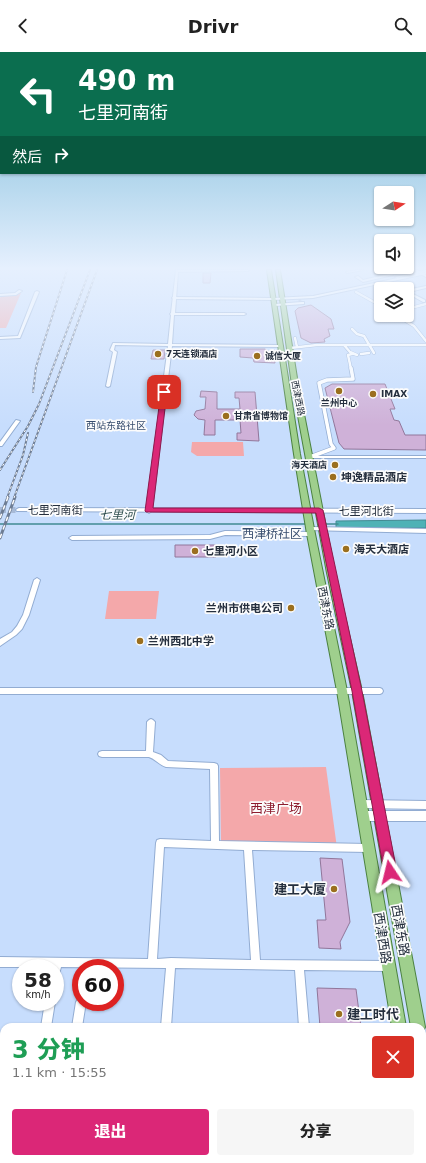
<!DOCTYPE html>
<html lang="zh">
<head>
<meta charset="utf-8">
<style>
  :root { --surface:#fff; --page:#f6f6f6; --text:#222; --muted:#767676; --accent:#db2777 }
  body { margin:0; font-family:"DejaVu Sans","Noto Sans SC",sans-serif; background:var(--page); color:var(--text); height:100vh; display:flex; flex-direction:column; font-size:15px; white-space:nowrap }
  * { box-sizing:border-box; margin:0 }
  p { font-size:13px; color:var(--muted) }
  .icon { flex:none; width:22px; height:22px; fill:none; stroke:currentColor; stroke-width:2; stroke-linecap:round; stroke-linejoin:round }
  .map { position:relative; flex:1; overflow:hidden }
  .sheet { position:absolute; left:0px; top:971px; width:426px; height:140px; display:flex; flex-direction:column; background:var(--surface); border-radius:12px 12px 0 0; box-shadow:0 1px 3px #0004 }
  .sheet>* { flex:none }
  .banner { position:absolute; left:0px; top:0px; width:426px; height:122px; box-shadow:0 1px 3px #0004; background:#0b6e4f; color:#fff; overflow:hidden }
  .needle { width:26px; rotate:78deg }
  .tools { position:absolute; left:374px; top:134px; display:grid; gap:8px }
  .tools a { display:grid; place-items:center; width:40px; height:40px; border-radius:4px; background:var(--surface); box-shadow:0 1px 3px #0004; font-size:20px }
  .speed { position:absolute; left:12px; top:907px; display:flex; gap:8px; font-size:20px; font-weight:700; text-align:center }
  .speed>* { display:grid; place-content:center; width:52px; height:52px; border-radius:50%; background:var(--surface); box-shadow:0 1px 3px #0004; line-height:1 }
  .speed small { font-size:10px; font-weight:400 }
  .speed .limit { border:6px solid #d22; background:#fff; color:#111 }
  .pin { position:absolute; display:grid; place-items:center; width:34px; height:34px; color:#fff; margin:-17px; border-radius:8px; box-shadow:0 2px 6px #0006 }
  .me { position:absolute; width:44px; margin:-22px; rotate:350deg; stroke-linejoin:round; filter:drop-shadow(0 0 3px #0008) }
  .turn { display:flex; align-items:center; gap:14px; height:84px; padding:0 12px; font-size:18px }
  .turn .icon { width:52px; height:52px; stroke-width:2.5 }
  .turn b { display:block; font-size:28px; line-height:34px }
  .then { display:flex; align-items:center; height:38px; padding:0 12px; background:#0003; gap:8px; font-size:15px }
  .round { display:grid; place-items:center; flex:none; width:42px; height:42px; border-radius:4px; background:var(--page) }
  .overview { display:flex; align-items:center; justify-content:space-between; height:68px; padding:0 12px }
  h1 { font-size:24px; font-weight:800; line-height:30px; color:#1e9e55 }
  .cta { display:flex; gap:8px; margin-top:auto; padding:8px 12px }
  .cta a { flex:1; height:46px; border-radius:4px; background:var(--accent); color:#fff; font-size:16px; font-weight:800; line-height:46px; text-align:center }
  .cta a+a { background:var(--page); color:var(--text) }
  header { display:flex; justify-content:space-between; align-items:center; height:52px; padding:0 12px; background:var(--surface); font-size:18px; font-weight:800 }
  .map>svg:first-child { display:block }
  .green { fill:#f4a8aa }
  .water { fill:#4fb2b6; stroke:#428b92 }
  .lines { fill:none; stroke-linecap:round; stroke-linejoin:round }
  .stream { stroke:#428b92; stroke-width:1.5 }
  .building { fill:#cfb1d8; stroke:#91769a }
  .pedestrian-tunnel { stroke:#a7bad7; stroke-width:2.5; stroke-dasharray:2.5 1.5; stroke-linecap:butt }
  .tertiary-tunnel { stroke:#a7bad7; stroke-width:6; stroke-dasharray:6 3.5; stroke-linecap:butt }
  .pedestrian-far1-casing { stroke:#92acd2; stroke-width:3.5 }
  .pedestrian-casing { stroke:#92acd2; stroke-width:5 }
  .minor-casing { stroke:#92acd2; stroke-width:2 }
  .tertiary-casing { stroke:#92acd2; stroke-width:2 }
  .secondary-casing { stroke:#92acd2; stroke-width:2 }
  .primary-casing { stroke:#4b8240; stroke-width:2 }
  .pedestrian-far1 { stroke:#fff; stroke-width:2.5 }
  .pedestrian { stroke:#fff; stroke-width:3.5 }
  .minor { fill:#fff; fill-rule:evenodd }
  .tertiary { fill:#fff; fill-rule:evenodd }
  .secondary { fill:#fff; fill-rule:evenodd }
  .primary { fill:#9fcf8d; fill-rule:evenodd }
  .rail-far1-casing { stroke:#6e7d94; stroke-width:2 }
  .rail-casing { stroke:#6e7d94; stroke-width:3 }
  .rail-far1 { stroke:#fcfcfc; stroke-width:1; stroke-dasharray:2.5; stroke-linecap:butt }
  .rail { stroke:#fcfcfc; stroke-width:1.5; stroke-dasharray:4.5; stroke-linecap:butt }
  .route { fill:#db2777; stroke:#8e194d }
  .poi-dot { fill:#9b6f1e; stroke:#fcfcfc; stroke-width:1.5 }
  .labels { text-anchor:middle; stroke-width:3.5; stroke-linejoin:round; paint-order:stroke }
  .far-poi-label { font-size:9px; font-weight:bold; fill:#252f3e; stroke:#fcfcfc; text-anchor:start }
  .far-street-label { font-size:9px; fill:#252f3e; stroke:#fcfcfc }
  .far-neighbourhood-label { font-size:10px; fill:#374d6e; stroke:#fcfcfc }
  .poi-label { font-size:11px; font-weight:bold; fill:#252f3e; stroke:#fcfcfc; text-anchor:start }
  .street-label { font-size:11px; fill:#252f3e; stroke:#fcfcfc }
  .water-label { font-size:12px; font-style:italic; fill:#304f50; stroke:#fcfcfc }
  .neighbourhood-label { font-size:12px; fill:#374d6e; stroke:#fcfcfc }
  .near-park-label { font-size:13px; fill:#8d1c2e; stroke:#fcfcfc }
  .near-poi-label { font-size:13px; font-weight:bold; fill:#252f3e; stroke:#fcfcfc; text-anchor:end }
  .near-street-label { font-size:13px; fill:#252f3e; stroke:#fcfcfc }
</style>
</head>
<body>
<header><svg class="icon" aria-label="back" viewBox="0 0 24 24"><path d="M15 5l-7 7 7 7"/></svg>Drivr<svg class="icon" aria-label="search" viewBox="0 0 24 24"><circle cx="10" cy="10" r="6"/><path d="M15 15l6 6"/></svg></header>
<div class="map">
<svg width="426" height="1111" viewBox="0 0 426 1111">
  <rect width="100%" height="100%" fill="#c7ddfd"/>
  <path class="green" d="M21,241L6,276H0V246L1,244Z
    M192,390H243L244,404H197L191,400Z
    M109,539H159L156,567H105Z
    M326,715L337,796L221,797L220,716Z"/>
  <path class="water" d="M426,468V476H336V469Z"/>
  <g class="lines">
    <path class="stream" d="M0,472H306
      M324,472H338"/>
  </g>
  <path class="building" d="M203,221H211L210,231H203Z
    M311,253L331,267L334,277H328L330,284L324,287L325,290L311,291L301,286L295,259L298,256Z
    M240,297H265L274,303L275,311L254,310L253,306L240,305Z
    M153,298H165L164,307H151Z
    M332,332H385L395,357H390L394,368L399,369L405,383H426V398L344,397L339,391L325,336Z
    M201,339L217,340V357H240L239,346H235V340H255L259,389L237,388V381H241L240,368H215V383H204L205,368L198,367L194,363L196,359L205,357L206,345H200Z
    M175,493H216V505H175Z
    M320,806L342,807L350,870L340,890L341,897L319,896L317,868H326Z
    M317,936L356,937L361,975H320Z"/>
  <g class="lines">
    <path class="pedestrian-tunnel" d="M296,245L304,252"/>
    <path class="tertiary-tunnel" d="M0,458H19"/>
    <g class="pedestrian-far1-casing">
      <path id="pedestrian-far1" d="M356,240L381,254
        M407,257L426,252
        M396,263L414,274L426,289
        M352,277L357,282L364,284L374,301
        M295,286L297,295
        M344,293L350,300L357,303
        M290,296L317,293H426
        M361,302L369,301
        M351,317L348,303L352,302"/>
    </g>
    <g class="pedestrian-casing">
      <path id="pedestrian" d="M262,362H291
        M310,405L334,396L331,392L319,331L327,328L353,327L351,316"/>
    </g>
    <g class="minor-casing">
      <path id="minor" d="M176,218H249L248,219L178,220L175,261H244L246,262L244,263H174L172,292L281,293L283,294L281,295L172,294L152,459L149,461L146,459L168,294L115,293L114,298L117,300L110,334L108,335L106,334L113,300L110,298L113,291L168,292L171,263L170,262L171,261Z
        M357,218H363L347,221L346,220Z
        M400,218L405,219L396,222V220L401,219Z
        M426,218V220L397,226L395,225Z
        M392,221L393,223L363,230L355,225L358,224L363,228Z
        M391,231H393L404,237H400L391,233Z
        M426,234V236L409,240L425,248V250H423L407,241V238Z
        M19,238L22,239L16,243L0,244V242L15,241Z
        M37,239L39,240L20,286L0,287V285L18,284L35,240Z
        M16,368L20,369L2,394H0V390Z
        M308,404H426V406H310L308,405Z
        M225,479L311,480L314,482L311,484L225,483L210,487L72,488L69,486L72,484L210,483Z
        M37,526L40,528L29,563L22,577L16,583L0,594V587L12,580L17,574L23,563L34,528Z
        M0,636H380L382,637L383,639L382,641L380,642H0Z
        M151,667L153,668L155,670L153,700L161,703L168,709L214,711L217,712L218,714L219,789L368,792L371,793L372,796L371,799L368,800L252,798L260,908L388,909L391,911L393,914L391,917L388,919L304,918L309,975H299L295,918L175,916L171,975H161L166,916L61,915L58,926L55,928V916H51L52,915H0V905L148,907L156,791L157,788L160,787L211,789L210,717L166,715C159,713 157,708 149,705H102L99,704L98,702L99,700L102,699H146L147,670L149,668ZM164,795L244,798L251,908L171,906L157,907Z
        M81,945V950H86L82,975H72L76,950L78,947Z
        M45,950H55L51,975H41Z
        M309,1107H319L320,1111H310Z"/>
    </g>
    <g class="tertiary-casing">
      <path id="tertiary" d="M413,218H417L426,223V225Z
        M173,245L273,246L275,247L273,248L174,247L172,246Z
        M19,456L426,457V461L17,459L16,458L17,457Z
        M310,475L426,477V481L308,478L307,477Z
        M361,748L426,749V757L361,756L358,755L356,752L358,749Z
        M363,759H426V769H363L360,767L358,764L360,761Z"/>
    </g>
    <g class="secondary-casing">
      <path id="secondary" d="M426,220V222L313,246L273,248L271,247L273,246L313,244Z
        M302,250H304V252L275,254L273,253L275,252Z"/>
    </g>
    <g class="primary-casing">
      <path id="primary" d="M267,218H271L300,402L315,482L347,639L406,975H392L337,639L307,482L294,402Z
        M276,218H280L297,326L335,521L362,639L425,975L422,981V975H411L352,639L327,521L291,326Z
        M422,995L426,996V1034L422,1032Z
        M422,1098L426,1099V1111H415L414,1107H422Z"/>
    </g>
    <use href="#pedestrian-far1" class="pedestrian-far1"/>
    <use href="#pedestrian" class="pedestrian"/>
    <use href="#minor" class="minor"/>
    <use href="#tertiary" class="tertiary"/>
    <use href="#secondary" class="secondary"/>
    <use href="#primary" class="primary"/>
    <g class="rail-far1-casing">
      <path id="rail-far1" d="M33,340L36,315L67,218
        M0,418L28,374L39,352L90,218
        M7,446L23,403L28,381
        M14,446L97,218"/>
    </g>
    <g class="rail-casing">
      <path id="rail" d="M0,466L8,445
        M0,486L15,445"/>
    </g>
    <use href="#rail-far1" class="rail-far1"/>
    <use href="#rail" class="rail"/>
  </g>
  <linearGradient id="sky" x2="0" y2="1"><stop stop-color="#6bb3d4"/><stop offset="0.58" stop-color="#e6f0fe"/><stop offset="1" stop-color="#e6f0fe" stop-opacity="0"/></linearGradient>
  <rect width="426" height="373" fill="url(#sky)"/>
  <path class="route" d="M164,338L167,340L153,456H319L323,458L362,639L397,820L395,825L390,826L386,825L384,820L352,639L316,461L146,460L145,459L161,340Z"/>
  <g class="poi-dot">
    <circle cx="158" cy="302" r="4"/>
    <circle cx="257" cy="304" r="4"/>
    <circle cx="339" cy="339" r="4"/>
    <circle cx="373" cy="342" r="4"/>
    <circle cx="226" cy="364" r="4"/>
    <circle cx="335" cy="413" r="4"/>
    <circle cx="333" cy="425" r="4"/>
    <circle cx="346" cy="497" r="4"/>
    <circle cx="195" cy="499" r="4"/>
    <circle cx="291" cy="556" r="4"/>
    <circle cx="140" cy="589" r="4"/>
    <circle cx="334" cy="837" r="4"/>
    <circle cx="339" cy="962" r="4"/>
  </g>
  <g class="labels">
    <g class="far-poi-label">
      <text x="166" y="305">7天连锁酒店</text>
      <text x="265" y="307">诚信大厦</text>
      <text x="381" y="345">IMAX</text>
      <text x="339" y="354" text-anchor="middle">兰州中心</text>
      <text x="234" y="367">甘肃省博物馆</text>
      <text x="327" y="416" text-anchor="end">海天酒店</text>
    </g>
    <g class="far-street-label">
      <text transform="translate(298 346) rotate(79)" y="3">西津西路</text>
    </g>
    <g class="far-neighbourhood-label">
      <text x="116" y="377">西站东路社区</text>
    </g>
    <g class="poi-label">
      <text x="341" y="429">坤逸精品酒店</text>
      <text x="354" y="501">海天大酒店</text>
      <text x="203" y="503">七里河小区</text>
      <text x="283" y="560" text-anchor="end">兰州市供电公司</text>
      <text x="148" y="593">兰州西北中学</text>
    </g>
    <g class="street-label">
      <text x="55" y="462">七里河南街</text>
      <text x="366" y="463">七里河北街</text>
      <text transform="translate(326 556) rotate(79)" y="4">西津东路</text>
    </g>
    <g class="water-label">
      <text x="117" y="467">七里河</text>
    </g>
    <g class="neighbourhood-label">
      <text x="272" y="486">西津桥社区</text>
    </g>
    <g class="near-park-label">
      <text x="276" y="761">西津广场</text>
    </g>
    <g class="near-poi-label">
      <text x="326" y="842">建工大厦</text>
      <text x="347" y="967" text-anchor="start">建工时代</text>
    </g>
    <g class="near-street-label">
      <text transform="translate(401 878) rotate(80)" y="5">西津东路</text>
      <text transform="translate(383 886) rotate(81)" y="5">西津西路</text>
    </g>
  </g>
</svg>
<div class="tools">
<a><svg class="needle" viewBox="-14 -14 28 28"><path d="M0-13l5 13h-10z" fill="#e53935"/><path d="M0 13l5-13h-10z" fill="#767676"/></svg></a>
<a><svg class="icon" aria-label="sound" viewBox="0 0 24 24"><path d="M4 9h4l5-4v14l-5-4H4zM17 9q2 3 0 6"/></svg></a>
<a><svg class="icon" aria-label="layers" viewBox="0 0 24 24"><path d="M12 4l9 5-9 5-9-5zM3 14l9 5 9-5"/></svg></a>
</div>
<div class="speed"><div>58<small>km/h</small></div><div class="limit">60</div></div>
<div class="pin" style="left:164px;top:340px;background:#d93025"><svg class="icon" aria-label="arrive" viewBox="0 0 24 24"><path d="M6 21V4h12l-3 4 3 4H6"/></svg></div>
<svg class="me" style="left:390px;top:820px" viewBox="-20 -20 40 40"><path d="M0-17L14 15 0 8-14 15z" fill="#db2777" stroke="#fff" stroke-width="4"/></svg>
<div class="banner">
<div class="turn"><svg class="icon" aria-label="left" viewBox="0 0 24 24"><path d="M17 20v-9H6M10 6l-5 5 5 5"/></svg><div><b>490 m</b>七里河南街</div></div>
<div class="then">然后<svg class="icon" aria-label="right" viewBox="0 0 24 24"><path d="M7 20v-9h11M14 6l5 5-5 5"/></svg></div>
</div>
<section class="sheet">
<div class="overview"><div><h1>3 分钟</h1><p>1.1 km · 15:55</p></div><a class="round" style="background:#d93025;color:#fff"><svg class="icon" aria-label="close" viewBox="0 0 24 24"><path d="M6 6l12 12M18 6L6 18"/></svg></a></div>
<div class="cta"><a>退出</a><a>分享</a></div>
</section>
</div>
</body>
</html>
